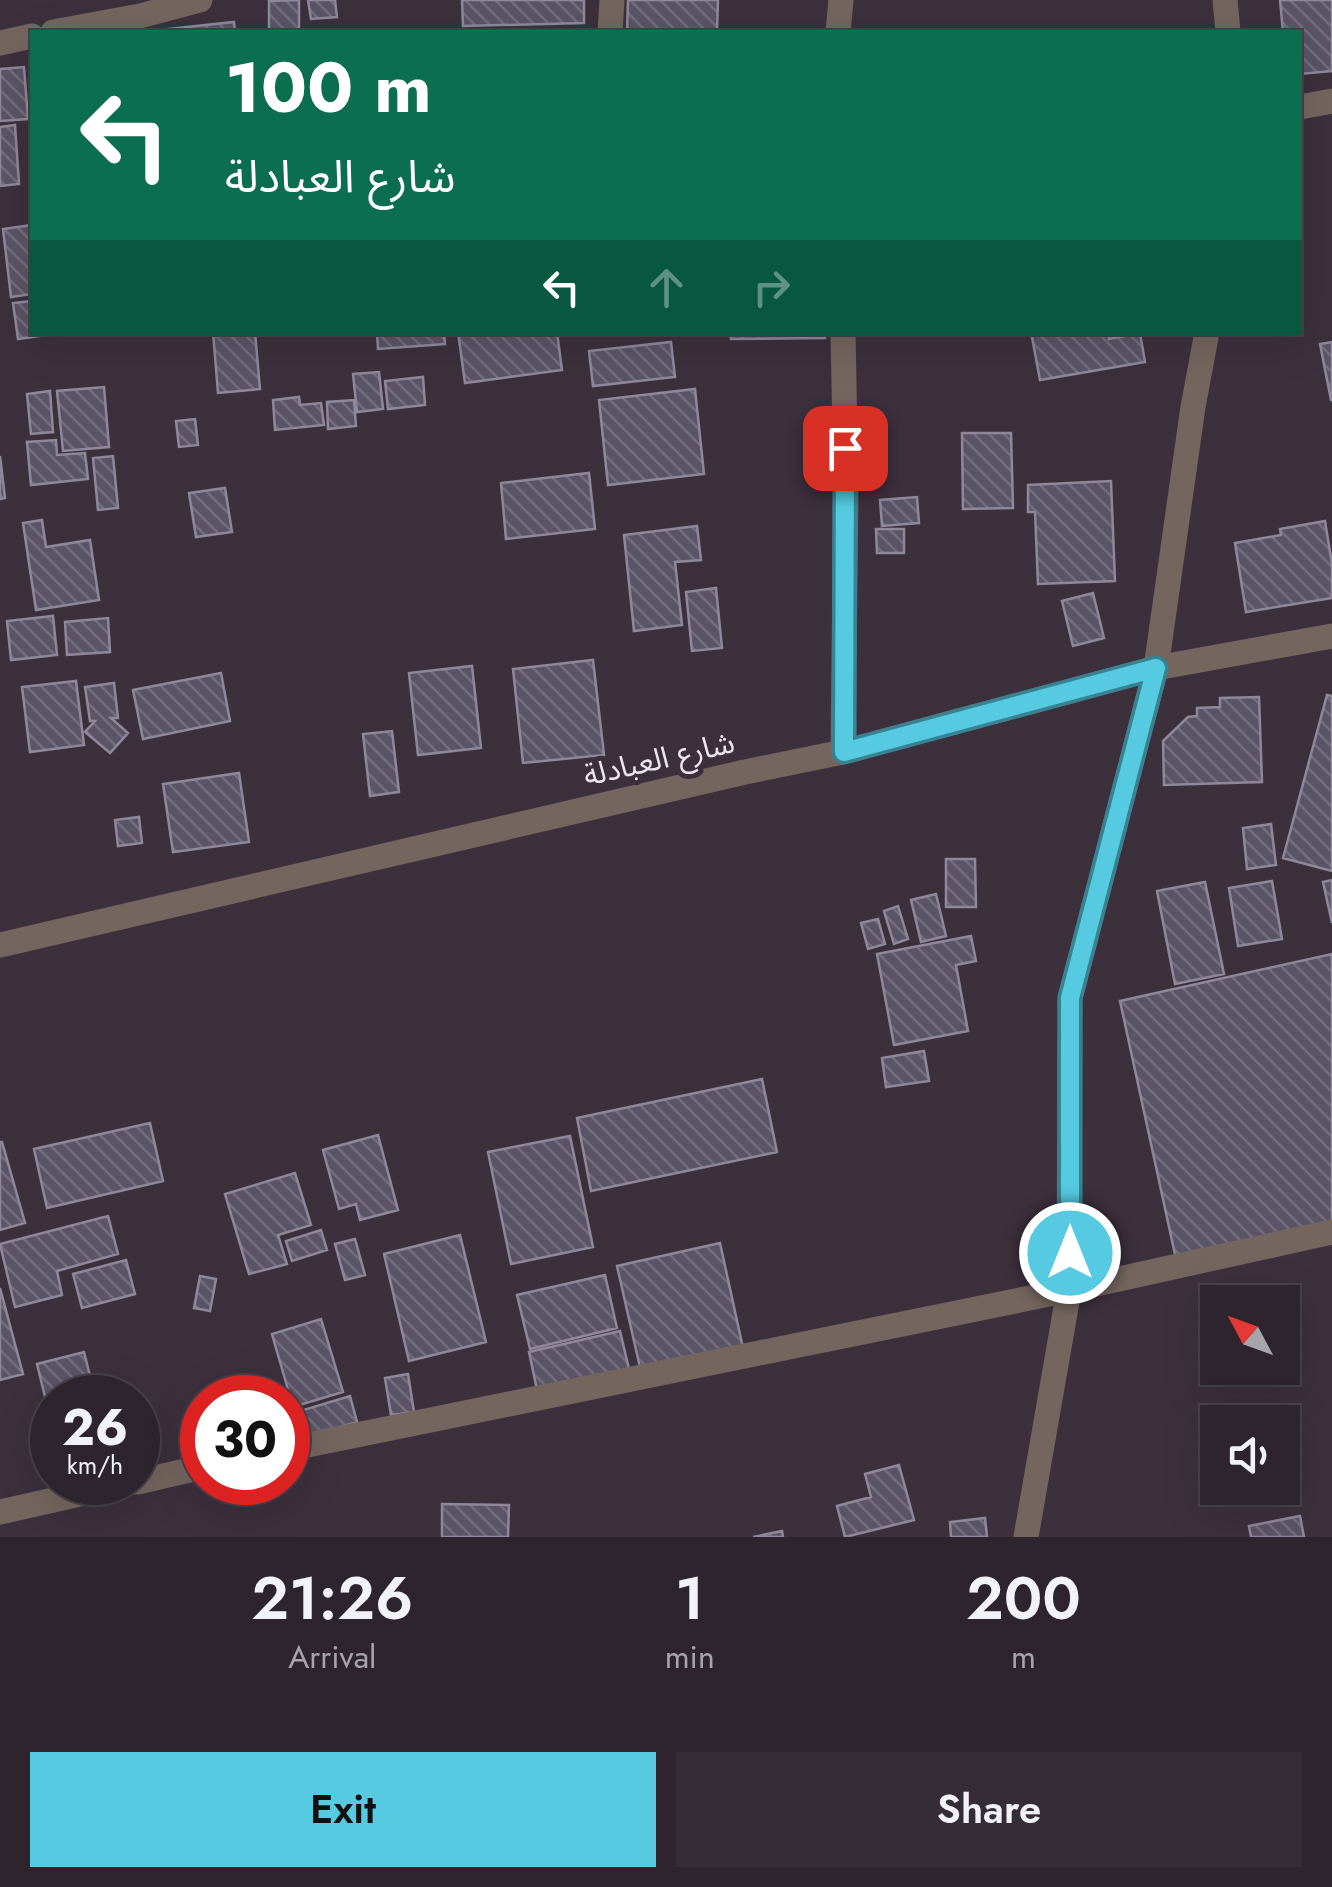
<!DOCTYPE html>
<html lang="en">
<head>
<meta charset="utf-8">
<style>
  :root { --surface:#2e242e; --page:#362c36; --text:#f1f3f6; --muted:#a7a4aa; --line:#49414a; --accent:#55cae0 }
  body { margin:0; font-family:Jost,"Noto Sans Arabic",sans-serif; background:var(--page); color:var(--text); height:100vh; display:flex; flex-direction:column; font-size:38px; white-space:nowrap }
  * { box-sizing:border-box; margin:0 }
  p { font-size:32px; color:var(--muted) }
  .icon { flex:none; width:55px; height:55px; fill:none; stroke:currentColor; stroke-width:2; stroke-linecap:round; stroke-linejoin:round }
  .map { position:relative; height:1537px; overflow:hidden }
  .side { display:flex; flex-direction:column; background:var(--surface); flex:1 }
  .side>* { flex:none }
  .hud { position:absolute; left:30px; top:30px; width:1272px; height:305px; border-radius:0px; box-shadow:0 10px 40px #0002,0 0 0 2px var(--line); background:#0b6e4f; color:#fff; overflow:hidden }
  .needle { width:65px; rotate:311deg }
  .fabs { position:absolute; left:1200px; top:1285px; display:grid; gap:20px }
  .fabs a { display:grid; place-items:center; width:100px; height:100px; border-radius:0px; background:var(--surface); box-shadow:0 10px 40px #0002,0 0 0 2px var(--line); font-size:50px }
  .speed { position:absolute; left:30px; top:1375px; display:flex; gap:20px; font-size:50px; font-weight:700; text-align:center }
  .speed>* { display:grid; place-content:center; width:130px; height:130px; border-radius:50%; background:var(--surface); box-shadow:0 10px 40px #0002,0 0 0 2px var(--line); line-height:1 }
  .speed small { font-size:25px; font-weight:400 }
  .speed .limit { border:15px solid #d22; background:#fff; color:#111 }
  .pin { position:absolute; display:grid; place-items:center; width:85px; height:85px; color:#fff; margin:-42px; border-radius:20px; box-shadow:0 5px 15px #0006 }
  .me { position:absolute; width:110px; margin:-55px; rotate:0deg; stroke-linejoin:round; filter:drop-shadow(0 0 8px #0008) }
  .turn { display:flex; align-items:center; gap:35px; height:210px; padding:0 30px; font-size:45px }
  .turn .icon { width:130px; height:130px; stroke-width:2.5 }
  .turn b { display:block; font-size:70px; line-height:85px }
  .lanes { display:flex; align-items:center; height:95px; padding:0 30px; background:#0003; justify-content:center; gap:50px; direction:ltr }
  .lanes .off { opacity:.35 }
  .eta { display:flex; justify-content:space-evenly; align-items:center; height:170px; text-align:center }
  .eta b { font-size:60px; font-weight:600; line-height:70px }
  .cta { display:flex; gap:20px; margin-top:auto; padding:20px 30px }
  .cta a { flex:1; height:115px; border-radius:0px; background:var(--accent); color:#111; font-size:40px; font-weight:600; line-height:115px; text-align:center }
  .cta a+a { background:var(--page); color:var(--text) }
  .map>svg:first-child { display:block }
  .building { fill:url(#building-back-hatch); stroke:#8f889b; stroke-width:2.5 }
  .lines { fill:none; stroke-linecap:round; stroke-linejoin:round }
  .minor { stroke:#74665f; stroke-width:25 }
  .route-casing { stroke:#378392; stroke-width:25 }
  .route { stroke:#55cae0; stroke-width:18 }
  .labels { text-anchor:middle; stroke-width:10; stroke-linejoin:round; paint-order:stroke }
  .street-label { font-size:30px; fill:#efe6ee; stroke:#3d303d }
</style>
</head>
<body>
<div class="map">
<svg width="1332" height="1537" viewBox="0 0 1332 1537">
  <defs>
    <pattern id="building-back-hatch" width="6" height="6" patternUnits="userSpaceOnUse" patternTransform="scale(2.5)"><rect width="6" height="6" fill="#5b5466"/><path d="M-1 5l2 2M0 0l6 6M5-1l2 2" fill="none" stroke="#736d7c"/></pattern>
  </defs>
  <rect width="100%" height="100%" fill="#3d303d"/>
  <path class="building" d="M299,0V32H269V1Z
    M308,0H335L337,17L311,19Z
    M462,0H584V23L463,26Z
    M628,0H718L717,32H627Z
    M1280,0H1332V71L1300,74V32H1283Z
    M234,22L235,32H149V31Z
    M24,67L28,119L0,121V69Z
    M15,125L19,184L0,186V127Z
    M32,225V294L11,297L3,229Z
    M32,301V332H67L18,339L13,303Z
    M213,332H255L260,389L218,393Z
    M377,332H444L445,344L378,349Z
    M458,332H557L562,370L465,383Z
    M731,332H825V338L731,339Z
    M1031,332H1108L1109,339L1140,333L1145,362L1040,380Z
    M671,342L675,377L593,386L589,351Z
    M1332,342V400H1331L1320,344Z
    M379,372L383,409L357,412L353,374Z
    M423,377L425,405L388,409L385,381Z
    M104,387L109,447L63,451L57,391Z
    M695,389L704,474L608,485L599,400Z
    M50,391L53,432L31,434L27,394Z
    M299,397L300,405L321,403L324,425L275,430L273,400Z
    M354,400L356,426L328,429L327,402Z
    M195,419L198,445L179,447L176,421Z
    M962,433H1011L1013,508L963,509Z
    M56,440L57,455L85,453L88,479L31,485L27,442Z
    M0,456L5,498L0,499Z
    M113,456L118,508L98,510L93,458Z
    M589,473L595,529L506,539L501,483Z
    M1111,481L1115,581L1038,584L1035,512H1028V485Z
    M225,488L232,532L196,537L189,493Z
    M917,497L919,523L882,526L880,500Z
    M42,520L46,547L90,540L99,600L36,610L23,523Z
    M1325,521L1332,564V598L1246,612L1235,543L1281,535L1280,529Z
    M697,526L701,560L675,562L682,625L634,631L624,535Z
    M876,529H904V553H877Z
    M716,588L722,648L692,651L686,592Z
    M1093,593L1104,638L1073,646L1062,601Z
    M53,616L57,655L11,660L7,621Z
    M108,618L110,652L67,655L65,622Z
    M593,660L604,755L523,763L513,669Z
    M472,666L481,748L418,755L409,673Z
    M221,673L230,721L143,739L133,690Z
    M76,681L84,745L30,752L22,687Z
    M114,683L118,718H111L128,733L110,753L85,732L95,721H90L85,687Z
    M1327,695L1332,696V871L1283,858Z
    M1259,697L1262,782L1164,785L1163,741L1188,717L1197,716V708L1220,707V698Z
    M392,731L399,792L370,796L363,734Z
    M239,773L249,842L173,852L163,784Z
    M139,817L142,843L118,846L115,820Z
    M1271,824L1276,865L1247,869L1243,828Z
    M946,859H975L976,907H946Z
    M1332,880V923L1323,882Z
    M1272,881L1282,939L1238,946L1229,888Z
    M1205,882L1224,974L1175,984L1157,891Z
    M936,894L946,936L921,942L911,900Z
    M898,906L908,939L894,944L884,911Z
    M878,919L885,944L868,949L861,923Z
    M971,936L976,961L956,965L968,1031L894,1045L877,954Z
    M1332,954V1225L1176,1259L1120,1001Z
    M924,1051L929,1081L886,1087L882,1058Z
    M762,1079L777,1152L591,1191L577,1118Z
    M150,1123L163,1181L47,1208L34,1149Z
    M378,1135L398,1210L360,1220L356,1204L339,1209L323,1150Z
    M570,1136L593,1247L511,1264L488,1152Z
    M0,1142H2L25,1223L0,1230Z
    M295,1173L311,1225L278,1235L287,1264L249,1274L225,1194Z
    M108,1216L118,1254L57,1271L62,1295L15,1307L0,1244Z
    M321,1230L327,1250L292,1261L286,1241Z
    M460,1235L486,1342L409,1361L384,1254Z
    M355,1239L365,1275L345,1280L335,1244Z
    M720,1243L743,1348L641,1372L617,1266Z
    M126,1260L135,1294L82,1308L73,1274Z
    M605,1275L617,1328L530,1349L517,1295Z
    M200,1276L216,1279L210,1311L194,1308Z
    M0,1288L23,1374L0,1380Z
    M321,1319L343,1392L293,1407L272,1334Z
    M620,1331L629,1369L537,1390L529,1352Z
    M84,1352L93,1388L46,1401L37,1364Z
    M408,1374L414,1412L391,1415L385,1378Z
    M350,1396L357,1422L308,1437L300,1411Z
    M899,1465L914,1520L845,1537L837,1506L871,1497L865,1474Z
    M442,1504L509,1505L508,1537H442Z
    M1300,1516L1304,1537H1251L1249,1526Z
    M985,1518L987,1537H951L950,1522Z
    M782,1531L783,1537H753Z"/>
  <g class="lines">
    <path class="minor" d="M1225,0L1228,32
      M53,32L140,16L200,0
      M610,32L612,0
      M838,32L841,0
      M0,43L32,36
      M1300,107L1332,101
      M843,332L846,487L843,752
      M0,945L745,772L843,752L1156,668L1332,636
      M288,1449L1069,1290L1332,1232
      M138,1482L202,1467
      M0,1512L133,1482
      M1026,1537L1069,1290L1070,998L1156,668L1193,407L1207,332"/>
  </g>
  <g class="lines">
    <g class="route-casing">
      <path id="route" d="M845,448L844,752L1156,668L1070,998V1253"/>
    </g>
    <use href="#route" class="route"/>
  </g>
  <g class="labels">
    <g class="street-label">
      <text transform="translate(659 759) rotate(-13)" y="10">شارع العبادلة</text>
    </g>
  </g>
</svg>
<div class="fabs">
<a><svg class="needle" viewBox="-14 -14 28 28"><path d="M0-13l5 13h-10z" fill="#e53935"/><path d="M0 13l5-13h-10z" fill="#a7a4aa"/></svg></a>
<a><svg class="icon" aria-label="sound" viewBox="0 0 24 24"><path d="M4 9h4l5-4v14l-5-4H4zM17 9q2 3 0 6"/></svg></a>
</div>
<div class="speed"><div>26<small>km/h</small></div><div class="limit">30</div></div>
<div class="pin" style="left:845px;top:448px;background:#d93025"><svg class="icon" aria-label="arrive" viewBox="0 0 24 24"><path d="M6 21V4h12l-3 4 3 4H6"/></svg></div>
<svg class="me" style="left:1070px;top:1253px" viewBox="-20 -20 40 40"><circle r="17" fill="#55cae0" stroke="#fff" stroke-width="3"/><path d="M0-11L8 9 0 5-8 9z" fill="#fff"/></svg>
<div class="hud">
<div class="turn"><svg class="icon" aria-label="left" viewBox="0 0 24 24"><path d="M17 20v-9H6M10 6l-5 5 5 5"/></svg><div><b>100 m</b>شارع العبادلة</div></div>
<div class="lanes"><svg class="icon" aria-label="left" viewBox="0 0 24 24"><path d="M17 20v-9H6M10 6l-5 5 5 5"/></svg><svg class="icon off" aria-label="ahead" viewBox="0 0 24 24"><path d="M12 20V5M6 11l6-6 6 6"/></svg><svg class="icon off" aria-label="right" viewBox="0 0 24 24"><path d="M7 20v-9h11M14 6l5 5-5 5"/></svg></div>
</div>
</div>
<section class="side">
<div class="eta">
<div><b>21:26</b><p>Arrival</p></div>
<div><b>1</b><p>min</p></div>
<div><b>200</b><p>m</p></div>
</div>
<div class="cta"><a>Exit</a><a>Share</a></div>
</section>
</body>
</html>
